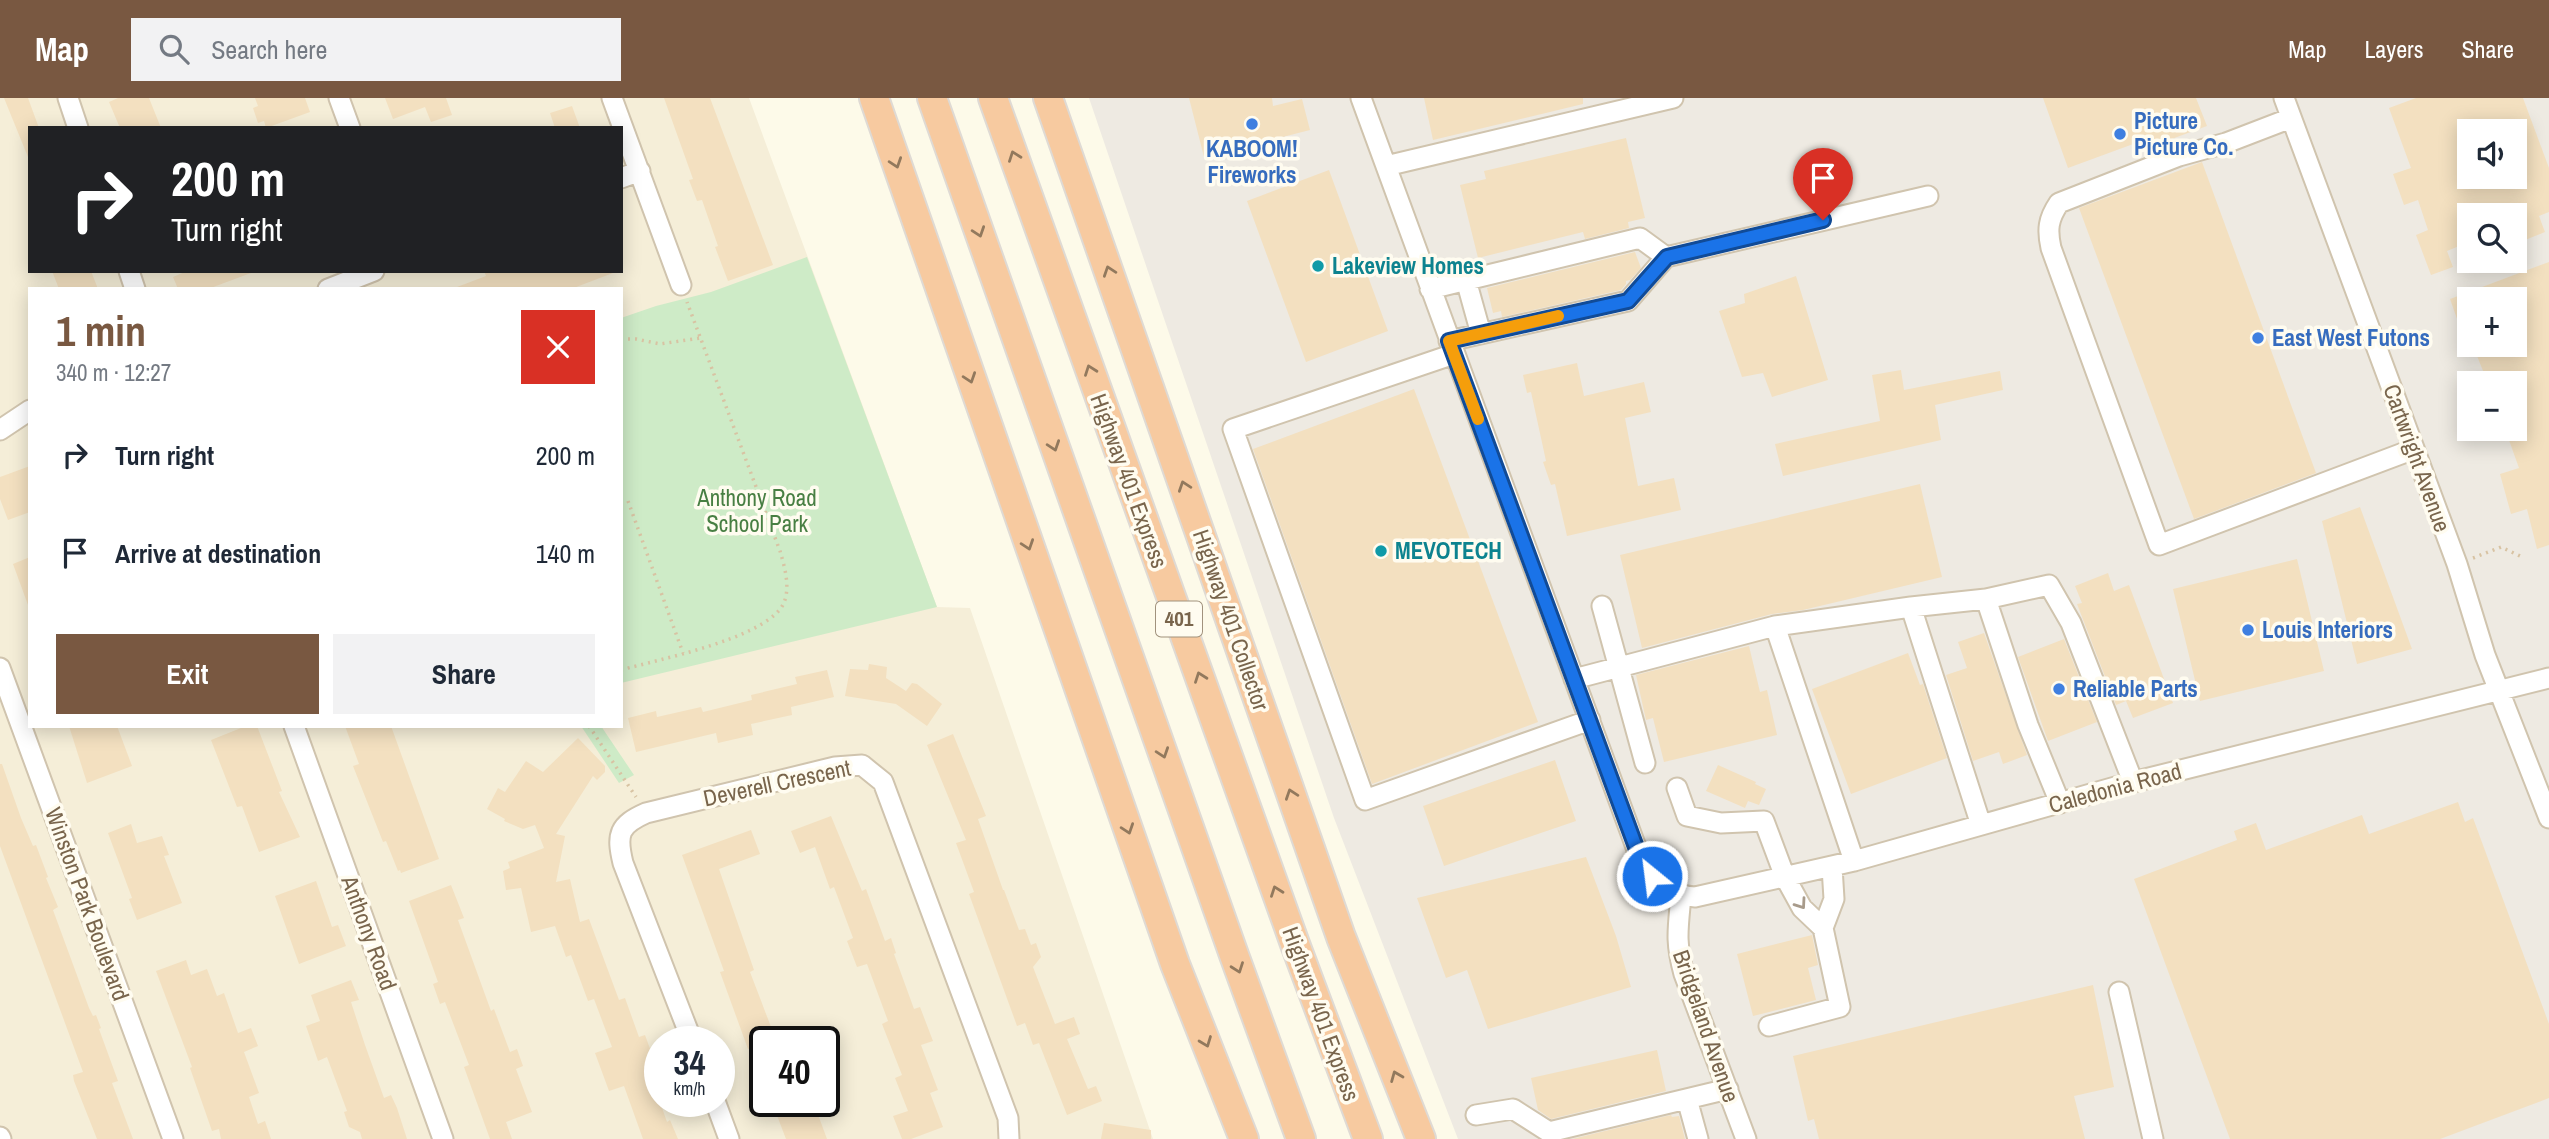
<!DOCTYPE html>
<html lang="en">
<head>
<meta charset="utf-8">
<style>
  :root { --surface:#fff; --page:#f2f2f3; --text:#1f2937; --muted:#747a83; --accent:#795841 }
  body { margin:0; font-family:"Archivo Narrow",sans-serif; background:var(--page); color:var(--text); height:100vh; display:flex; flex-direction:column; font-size:26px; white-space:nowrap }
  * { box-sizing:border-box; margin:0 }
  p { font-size:23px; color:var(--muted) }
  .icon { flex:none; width:38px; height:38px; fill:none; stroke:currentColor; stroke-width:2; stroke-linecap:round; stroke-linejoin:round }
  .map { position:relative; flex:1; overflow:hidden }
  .panel { position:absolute; left:28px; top:189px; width:595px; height:441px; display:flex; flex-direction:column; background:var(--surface); border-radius:0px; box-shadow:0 4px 18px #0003 }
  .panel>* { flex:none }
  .hud { position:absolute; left:28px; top:28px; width:595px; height:147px; border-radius:0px; box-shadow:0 4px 18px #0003; background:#202124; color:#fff; overflow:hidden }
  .controls { position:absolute; left:2457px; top:21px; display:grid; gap:14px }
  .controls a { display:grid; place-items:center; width:70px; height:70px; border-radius:0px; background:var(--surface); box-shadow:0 4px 18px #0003; font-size:35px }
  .speed { position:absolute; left:644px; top:928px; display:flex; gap:14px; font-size:35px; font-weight:700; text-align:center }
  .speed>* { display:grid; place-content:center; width:91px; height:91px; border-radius:50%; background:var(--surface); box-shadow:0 4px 18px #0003; line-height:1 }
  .speed small { font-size:18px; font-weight:400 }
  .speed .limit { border:4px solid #111; border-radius:10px; background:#fff; color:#111 }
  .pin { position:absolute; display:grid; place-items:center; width:60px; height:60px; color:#fff; margin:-72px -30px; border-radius:50% 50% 50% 0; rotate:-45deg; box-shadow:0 0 7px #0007 }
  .pin .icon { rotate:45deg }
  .me { position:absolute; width:77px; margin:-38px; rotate:331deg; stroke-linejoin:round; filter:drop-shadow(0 0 5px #0008) }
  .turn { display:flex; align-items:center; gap:24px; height:147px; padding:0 28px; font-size:32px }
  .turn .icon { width:91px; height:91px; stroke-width:2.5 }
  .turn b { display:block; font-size:49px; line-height:60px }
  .round { display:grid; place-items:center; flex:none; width:74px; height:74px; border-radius:0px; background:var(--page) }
  .head { display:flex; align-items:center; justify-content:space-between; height:119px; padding:0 28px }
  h1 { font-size:42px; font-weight:700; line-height:52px; color:var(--accent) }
  .cta { display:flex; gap:14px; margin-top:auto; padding:14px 28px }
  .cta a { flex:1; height:80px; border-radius:0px; background:var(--accent); color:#fff; font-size:28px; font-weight:700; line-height:80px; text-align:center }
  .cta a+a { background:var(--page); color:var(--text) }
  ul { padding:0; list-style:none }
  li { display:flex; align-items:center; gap:21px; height:98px; padding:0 28px }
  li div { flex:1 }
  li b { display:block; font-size:26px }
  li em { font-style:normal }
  header { display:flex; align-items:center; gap:42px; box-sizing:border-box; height:98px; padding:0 35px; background:var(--accent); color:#fff }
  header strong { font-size:33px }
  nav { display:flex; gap:38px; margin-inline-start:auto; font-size:24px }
  .search { width:490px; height:63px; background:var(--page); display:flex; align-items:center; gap:18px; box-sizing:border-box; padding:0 24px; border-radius:0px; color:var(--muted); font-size:26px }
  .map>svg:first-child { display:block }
  .residential { fill:#f5eed8; fill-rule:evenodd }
  .industrial { fill:#eeeae2; fill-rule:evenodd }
  .green { fill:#ceebc7 }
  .building { fill:#f3e0c0; fill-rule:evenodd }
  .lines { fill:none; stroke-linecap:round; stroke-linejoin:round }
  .minor-casing { stroke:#d0c4ae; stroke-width:23 }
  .highway-casing { stroke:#dfdad4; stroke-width:32 }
  .path { stroke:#d8c3a3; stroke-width:3.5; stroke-dasharray:2 5; stroke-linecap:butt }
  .minor { stroke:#fff; stroke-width:19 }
  .highway { stroke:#f7caa0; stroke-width:28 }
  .oneway { stroke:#92795d }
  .oneway2 { stroke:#a89b8b }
  .route-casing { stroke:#114b97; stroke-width:18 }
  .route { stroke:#1a73e8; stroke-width:12 }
  .slow { stroke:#f59e0b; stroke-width:12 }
  .shop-dot { fill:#3f7fe0; stroke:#fffcf0; stroke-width:2.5 }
  .culture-dot { fill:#0f9aa8; stroke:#fffcf0; stroke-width:2.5 }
  .labels { text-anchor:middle; stroke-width:7; stroke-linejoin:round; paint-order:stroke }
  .shield { fill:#fffcf0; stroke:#a1927d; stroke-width:2 }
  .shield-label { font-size:21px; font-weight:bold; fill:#79654c }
  .shop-label { font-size:23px; font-weight:bold; fill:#366cbe; stroke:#fffcf0; text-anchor:start }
  .culture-label { font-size:23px; font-weight:bold; fill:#0d838f; stroke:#fffcf0; text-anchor:start }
  .street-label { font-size:23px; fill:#79654c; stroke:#fffcf0 }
  .park-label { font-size:23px; fill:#487f43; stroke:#fffcf0 }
</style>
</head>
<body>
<header>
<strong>Map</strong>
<div class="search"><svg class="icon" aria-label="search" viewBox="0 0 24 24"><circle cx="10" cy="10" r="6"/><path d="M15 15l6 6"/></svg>Search here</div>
<nav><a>Map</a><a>Layers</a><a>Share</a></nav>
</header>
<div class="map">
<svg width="2549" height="1041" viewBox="0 0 2549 1041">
  <rect width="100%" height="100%" fill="#fdfae9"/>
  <path class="residential" d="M0,0H749L937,509L970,510L1153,1041H0ZM30,30H621V173H30ZM30,191H621V628H30ZM660,943H719V1003H660ZM765,943H824V1003H765Z"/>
  <path class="industrial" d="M1089,0H2549V1041H1458L1334,720ZM2469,33H2515V79H2469ZM2469,117H2515V163H2469ZM2469,201H2515V247H2469ZM2469,285H2515V331H2469Z"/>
  <path class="green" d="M807,159L937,509L621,585V220L656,208L711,194Z
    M581,628H601L634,677L619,685Z"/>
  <path class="building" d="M4,0H28L39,30H30V64Z
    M118,0H149L161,30H120L109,4Z
    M255,0H305L310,14L266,30L264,23L258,25L253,10L258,8Z
    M385,0H446L452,17L431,24L425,9L393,21Z
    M664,0H710L773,167L728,183L715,149L718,148L702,102L697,103L689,82L693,81Z
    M1189,0H1272L1273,8L1302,1L1310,32L1204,59Z
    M1424,0H1583V6L1433,42Z
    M2043,0H2196L2207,28L2139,53L2136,45L2068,70Z
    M2416,0H2523L2549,70V114L2539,118L2545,134L2515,146V117H2469V144L2447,153L2453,169L2431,177L2416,137L2428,132L2418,102L2404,107L2393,76L2411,70L2389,10ZM2469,33H2515V79H2469Z
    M572,8L580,30H555L550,15Z
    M1626,40L1645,120L1628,124L1629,130L1585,141L1583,134L1478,160L1460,87L1486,81L1484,73Z
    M2202,64L2316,375L2194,421L2079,110Z
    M1329,72L1388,233L1306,264L1247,103Z
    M1635,154L1641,170L1630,182L1626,183V186L1621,192L1502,219L1501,213L1493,215L1487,190Z
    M2549,164V447L2537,451L2527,411L2511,416L2500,376L2519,370L2505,331H2515V285H2488L2477,258L2508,247H2515V201H2469V249H2467L2450,201Z
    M52,173H91L98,191H59Z
    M187,173H251V175L208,191H178L173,179Z
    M484,173H613V175L571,191H457V189L486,178Z
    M1796,178L1828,282L1772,299L1763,275L1742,279L1719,213L1745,205L1744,196Z
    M1577,265L1584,298L1644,284L1651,314L1625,320L1638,388L1674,380L1681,412L1567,438L1555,386L1551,387L1543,364L1546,363L1531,294L1527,295L1523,277Z
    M1901,272L1904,292L2000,273L2003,292L1935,307L1941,342L1783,378L1775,346L1880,323L1872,277Z
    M1414,291L1538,624L1372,686L1253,351Z
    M30,368V414L8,422L0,401V379Z
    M1920,386L1942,479L1803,512L1772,516L1642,550L1620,457Z
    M2360,409L2412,551L2357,566L2322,423Z
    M30,459V506L28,507L13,466Z
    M2297,461L2324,573L2200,603L2173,491Z
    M2108,475L2114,493L2129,487L2173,605L2133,620L2126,603L2116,607L2077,506L2082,505L2075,488Z
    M1984,535L2027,657L2003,666L1999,654L1973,663L1946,577L1967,570L1958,544Z
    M2064,541L2097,624L2048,643L2018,559Z
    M1749,548L1760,594L1767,592L1777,637L1664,664L1653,620L1646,622L1636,577Z
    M1908,555L1920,587L1923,586L1947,660L1851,696L1812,591Z
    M869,566L887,569L886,580L906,593L912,585L917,586L942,606L927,628L896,606L845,598L850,571L868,572Z
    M827,572L834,599L791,609L792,617L751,626L753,637L718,645L716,635L636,654L628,620L656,613L657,619L701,609L703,614L752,602L751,597L797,586L795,579Z
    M69,628H117L132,668L87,685Z
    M246,628H257L282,693L279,694L300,739L259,754L242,708L237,709L211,642Z
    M345,628H391L439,761L401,775L400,772L398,773L386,743L383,744L353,668L359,666Z
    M953,636L986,718L978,721L1003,792H1004L1019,832L1025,831L1031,847L1036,845L1041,859L1033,869L1055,926L1074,919L1080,936L1067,941L1088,991L1096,988L1102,1003L1067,1017L1039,945L1033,947L1025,925L1017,928L969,796L974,794L956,745L966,742L927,647Z
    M578,640L605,668V674L597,682L593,678L556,736L565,738L556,784L570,781L580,824L589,821L619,902L625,900L639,939L645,937L657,970L649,973L667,1024L670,1022L678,1041H643L624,988L609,993L595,955L612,949L594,901L588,903L571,857L566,859L555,828L531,834L521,790L506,792L503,773L510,770L508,764L544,750L535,727L523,731L504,723L505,721L487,711L498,690L505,694L526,663L543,674Z
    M1555,662L1576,723L1444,768L1423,708Z
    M0,666H2L21,720L33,748L36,747L48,779L46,780L58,809L53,812L89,910L93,918L96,917L101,930L99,931L118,983L112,985L133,1041H97L74,983L73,977L83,974L0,748Z
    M1718,667L1756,684L1755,686L1766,691L1759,707L1748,703L1745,710L1706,693Z
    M2458,704L2465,724L2473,720L2549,926V1000L2440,1041H2230L2134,781L2237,742L2234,733L2256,725L2266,752L2362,717L2369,736Z
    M831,718L862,793L866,791L885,843L891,840L896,855L894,856L914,911L920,909L933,943L921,947L938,992L930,995L943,1029L911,1041H902L893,1018L908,1013L895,980L902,977L882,926L888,923L867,866L857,869L847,843L853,840L834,789L830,791L815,749L800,755L791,733Z
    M131,726L137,745L162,738L169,757L164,758L182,805L137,822L129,801L132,800L108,735Z
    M751,732L760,756L719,771L754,872L750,874L776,942L765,943L763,980L752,950L748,951L720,874L724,873L682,757Z
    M1586,759L1616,838L1631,889L1488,931L1467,872L1446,880L1417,800Z
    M316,783L332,829L338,827L346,848L299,866L275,798Z
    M451,787L464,820L458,822L491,913L494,911L510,954L517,951L523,968L516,971L532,1014L506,1024L512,1041H490L464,969L469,967L445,904L440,906L433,886L438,884L409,803Z
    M1812,837L1818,867L1808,870L1816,902L1753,918L1737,856Z
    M186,862L191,877L207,871L217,898L224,895L238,935L251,930L258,948L244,954L259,995L249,999L258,1026L265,1023L271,1041H221L219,1031L212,1033L190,970L192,969L156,873Z
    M351,882L359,902L351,904L365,947L384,1000L391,997L397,1010L407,1041H362L360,1034L349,1029L344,1014L347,1013L327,959L318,963L306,928L320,923L311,897Z
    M2093,887L2114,989L2074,998L2085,1041H1819L1814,1021L1808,1023L1793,958Z
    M1657,952L1666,993L1551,1021L1538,1012L1531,980Z
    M785,1003H813L827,1041H786L773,1007Z
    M1671,1017L1672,1019L1679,1018L1685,1041H1572Z
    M1104,1025L1151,1032V1041H1101Z"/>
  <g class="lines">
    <g class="minor-casing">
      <path id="minor" d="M68,0L78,30
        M339,0L350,30
        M612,0L681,187
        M1361,0L1640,760C1652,782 1668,797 1695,799L1854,763L2133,684L2549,580
        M2284,0L2457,466L2485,557L2549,720
        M2291,20L2226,45L2179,58L2059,105C2048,121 2047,132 2051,150L2159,447L2414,351
        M1386,68L1673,0
        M621,80L640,73
        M129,173L135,191
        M1466,182L1481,236
        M328,191L374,173
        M1430,191L1640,140L1666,159
        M1449,243L1628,203L1666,159L1928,98
        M1454,256L1233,331L1365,702L1590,622
        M0,332L30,312
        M1602,508L1645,665
        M1911,509L1981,727
        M1775,528L1911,509L1986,501
        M0,570L173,1041
        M1574,581L1775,528L1854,763
        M294,628L443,1041
        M1677,690L1687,718L1721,725L1764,723L1785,779L1802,810L1823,830L1840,909L1769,928
        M2060,705L2028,627L1986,501L2049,487L2071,525L2133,684
        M1681,798C1678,831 1675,843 1684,876L1746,1041
        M1823,830L1834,801L1832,769
        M2119,894L2153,1041
        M692,943L623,765C616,736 619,727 646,715L835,669L862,667L883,684L1008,1020L1009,1041
        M1687,1001L1698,1041
        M715,1003L729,1041
        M1476,1017L1513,1011L1549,1034L1728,991
        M0,1039L1,1041"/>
    </g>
    <g class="highway-casing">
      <path id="highway" d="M874,0L1175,866L1244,1041
        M932,0L1234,857L1301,1041
        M993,0L1295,846L1368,1041
        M1048,0L1341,839L1421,1041"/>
    </g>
    <path class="path" d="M621,241H636L660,246L701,240
      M628,403L683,555
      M2473,460L2501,449L2520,458
      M621,572C660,561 757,542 781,510C792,494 785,470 780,453L687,204
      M589,628L636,699"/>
    <use href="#minor" class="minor"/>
    <use href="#highway" class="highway"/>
  </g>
  <defs><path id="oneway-chevron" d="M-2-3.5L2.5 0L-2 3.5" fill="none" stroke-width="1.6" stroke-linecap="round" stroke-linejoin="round" transform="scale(1.75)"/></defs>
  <g class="oneway">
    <use href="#oneway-chevron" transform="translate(1014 58) rotate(-110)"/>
    <use href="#oneway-chevron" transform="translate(896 65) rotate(71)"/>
    <use href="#oneway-chevron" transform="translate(979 134) rotate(71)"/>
    <use href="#oneway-chevron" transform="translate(1109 173) rotate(-109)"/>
    <use href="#oneway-chevron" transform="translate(1090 272) rotate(-110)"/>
    <use href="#oneway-chevron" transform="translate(970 280) rotate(71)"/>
    <use href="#oneway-chevron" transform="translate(1054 348) rotate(71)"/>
    <use href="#oneway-chevron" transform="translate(1184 388) rotate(-109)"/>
    <use href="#oneway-chevron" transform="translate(1028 447) rotate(71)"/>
    <use href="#oneway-chevron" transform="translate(1200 579) rotate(-110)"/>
    <use href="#oneway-chevron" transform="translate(1163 655) rotate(71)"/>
    <use href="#oneway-chevron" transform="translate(1291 696) rotate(-109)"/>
    <use href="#oneway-chevron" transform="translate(1128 731) rotate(71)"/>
    <use href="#oneway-chevron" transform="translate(1276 793) rotate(-110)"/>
    <use href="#oneway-chevron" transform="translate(1238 870) rotate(70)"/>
    <use href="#oneway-chevron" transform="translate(1206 944) rotate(69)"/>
    <use href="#oneway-chevron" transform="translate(1396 978) rotate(-112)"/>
  </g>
  <use class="oneway2" href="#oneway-chevron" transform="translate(1801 806) rotate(55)"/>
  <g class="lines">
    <g class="route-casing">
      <path id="route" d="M1652,778L1640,760L1449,243L1628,203L1667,159L1823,122"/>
    </g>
    <use href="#route" class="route"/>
    <path class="slow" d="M1478,321L1449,243L1558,218"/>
  </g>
  <g class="shop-dot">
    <circle cx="1252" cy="26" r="7"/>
    <circle cx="2120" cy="36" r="7"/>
    <circle cx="2258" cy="240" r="7"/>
    <circle cx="2248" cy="532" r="7"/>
    <circle cx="2059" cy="591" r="7"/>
  </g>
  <g class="culture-dot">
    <circle cx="1318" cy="168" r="7"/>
    <circle cx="1381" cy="453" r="7"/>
  </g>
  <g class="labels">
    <rect class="shield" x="1156" y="503.5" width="46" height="35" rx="5"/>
    <g class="shield-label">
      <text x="1179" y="528">401</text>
    </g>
    <g class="shop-label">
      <text x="2134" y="31">Picture<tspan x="2134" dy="26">Picture Co.</tspan></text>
      <text x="1252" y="59" text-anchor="middle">KABOOM!<tspan x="1252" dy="26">Fireworks</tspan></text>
      <text x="2272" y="248">East West Futons</text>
      <text x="2262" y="540">Louis Interiors</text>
      <text x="2073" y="599">Reliable Parts</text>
    </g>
    <g class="culture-label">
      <text x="1332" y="176">Lakeview Homes</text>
      <text x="1395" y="461">MEVOTECH</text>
    </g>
    <g class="street-label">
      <text transform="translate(2417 360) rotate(70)" y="8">Cartwright Avenue</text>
      <text transform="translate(1129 383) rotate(70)" y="8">Highway 401 Express</text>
      <text transform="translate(1231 522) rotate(71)" y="8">Highway 401 Collector</text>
      <text transform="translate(777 685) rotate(-12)" y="8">Deverell Crescent</text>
      <text transform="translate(2115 690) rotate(-15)" y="8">Caledonia Road</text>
      <text transform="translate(87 806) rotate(70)" y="8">Winston Park Boulevard</text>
      <text transform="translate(369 835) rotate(70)" y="8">Anthony Road</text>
      <text transform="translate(1321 916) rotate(70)" y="8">Highway 401 Express</text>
      <text transform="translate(1706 928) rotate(71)" y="8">Bridgeland Avenue</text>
    </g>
    <g class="park-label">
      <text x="757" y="408">Anthony Road<tspan x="757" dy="26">School Park</tspan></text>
    </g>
  </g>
</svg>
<div class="controls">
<a><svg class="icon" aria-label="sound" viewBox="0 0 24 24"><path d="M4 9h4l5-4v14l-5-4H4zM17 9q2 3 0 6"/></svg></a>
<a><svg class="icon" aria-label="search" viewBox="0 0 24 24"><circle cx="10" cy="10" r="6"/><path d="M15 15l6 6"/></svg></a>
<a>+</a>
<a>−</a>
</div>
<div class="speed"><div>34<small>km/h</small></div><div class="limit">40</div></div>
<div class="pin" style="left:1823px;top:122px;background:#d93025"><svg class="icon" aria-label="arrive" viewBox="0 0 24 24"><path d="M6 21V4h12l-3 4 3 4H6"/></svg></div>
<svg class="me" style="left:1652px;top:778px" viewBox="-20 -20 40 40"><circle r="17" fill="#1a73e8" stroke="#fff" stroke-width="3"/><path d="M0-11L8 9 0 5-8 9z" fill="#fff"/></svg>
<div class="hud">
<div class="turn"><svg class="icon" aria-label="right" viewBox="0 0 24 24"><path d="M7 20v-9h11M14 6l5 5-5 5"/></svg><div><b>200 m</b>Turn right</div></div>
</div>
<section class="panel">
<div class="head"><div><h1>1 min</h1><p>340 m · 12:27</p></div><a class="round" style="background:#d93025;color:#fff"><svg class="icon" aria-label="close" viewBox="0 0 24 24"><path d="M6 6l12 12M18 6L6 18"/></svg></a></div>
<ul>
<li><svg class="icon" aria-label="right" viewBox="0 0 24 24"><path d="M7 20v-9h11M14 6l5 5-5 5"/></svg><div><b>Turn right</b></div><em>200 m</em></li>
<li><svg class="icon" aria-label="arrive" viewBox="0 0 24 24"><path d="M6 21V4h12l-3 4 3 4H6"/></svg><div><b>Arrive at destination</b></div><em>140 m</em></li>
</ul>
<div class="cta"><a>Exit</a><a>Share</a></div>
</section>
</div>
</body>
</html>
